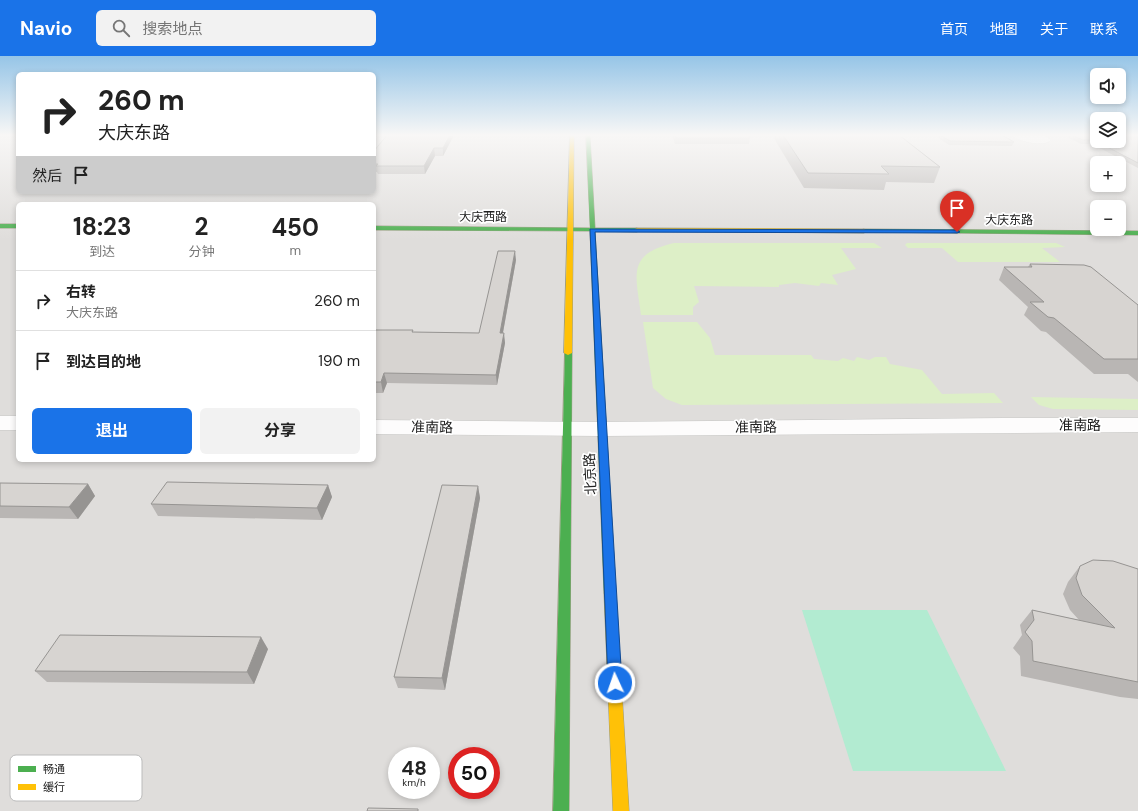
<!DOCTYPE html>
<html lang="zh">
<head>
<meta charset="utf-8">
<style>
  :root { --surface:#fff; --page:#f2f2f2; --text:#222; --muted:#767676; --line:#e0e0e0; --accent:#1a73e8 }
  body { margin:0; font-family:"DM Sans","Noto Sans SC",sans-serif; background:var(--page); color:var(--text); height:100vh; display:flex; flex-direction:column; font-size:15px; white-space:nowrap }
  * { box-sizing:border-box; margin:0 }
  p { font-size:13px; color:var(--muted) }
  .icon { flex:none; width:22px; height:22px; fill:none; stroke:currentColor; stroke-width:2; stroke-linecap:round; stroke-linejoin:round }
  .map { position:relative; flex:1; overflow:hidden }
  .drawer { position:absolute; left:16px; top:146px; width:360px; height:260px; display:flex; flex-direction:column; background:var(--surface); border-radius:6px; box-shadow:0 2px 6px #0003 }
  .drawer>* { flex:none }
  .top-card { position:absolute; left:16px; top:16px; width:360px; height:122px; border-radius:6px; box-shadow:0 2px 6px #0003; background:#fff; color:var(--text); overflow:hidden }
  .tools { position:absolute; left:1090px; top:12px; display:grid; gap:8px }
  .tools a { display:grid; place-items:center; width:36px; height:36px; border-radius:6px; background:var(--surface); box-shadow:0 2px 6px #0003; font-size:20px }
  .speed { position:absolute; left:388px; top:691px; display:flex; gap:8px; font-size:20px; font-weight:700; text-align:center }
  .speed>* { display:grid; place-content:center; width:52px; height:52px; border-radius:50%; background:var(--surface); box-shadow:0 2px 6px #0003; line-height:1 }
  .speed small { font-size:10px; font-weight:400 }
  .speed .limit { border:6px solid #d22; background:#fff; color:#111 }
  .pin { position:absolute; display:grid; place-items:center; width:34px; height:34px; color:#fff; margin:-41px -17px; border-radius:50% 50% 50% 0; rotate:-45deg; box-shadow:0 0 4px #0007 }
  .pin .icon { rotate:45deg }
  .me { position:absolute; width:44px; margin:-22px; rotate:357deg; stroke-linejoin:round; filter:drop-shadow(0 0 3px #0008) }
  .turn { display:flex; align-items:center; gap:14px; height:84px; padding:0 16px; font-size:18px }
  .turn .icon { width:52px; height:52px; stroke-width:2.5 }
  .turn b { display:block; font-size:28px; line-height:34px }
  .then { display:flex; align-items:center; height:38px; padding:0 16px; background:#0003; gap:8px; font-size:15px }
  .eta { display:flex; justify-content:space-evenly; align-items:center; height:68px; text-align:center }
  .eta b { font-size:24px; font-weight:700; line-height:28px }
  .cta { display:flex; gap:8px; margin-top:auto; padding:8px 16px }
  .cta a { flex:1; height:46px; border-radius:6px; background:var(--accent); color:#fff; font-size:16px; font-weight:700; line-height:46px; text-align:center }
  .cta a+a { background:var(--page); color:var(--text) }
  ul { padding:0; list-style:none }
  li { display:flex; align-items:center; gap:12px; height:60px; padding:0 16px; border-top:1px solid var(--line) }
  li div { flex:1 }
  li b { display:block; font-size:15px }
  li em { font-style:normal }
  header { display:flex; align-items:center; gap:24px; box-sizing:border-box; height:56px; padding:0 20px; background:var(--accent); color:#fff }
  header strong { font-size:19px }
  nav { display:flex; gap:22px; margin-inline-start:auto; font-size:14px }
  .search { width:280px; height:36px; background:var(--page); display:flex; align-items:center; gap:10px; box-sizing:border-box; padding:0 14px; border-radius:6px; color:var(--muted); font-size:15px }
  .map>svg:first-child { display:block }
  .residential { fill:#dfdddb; fill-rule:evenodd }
  .grass { fill:#ddefc7 }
  .pitch { fill:#b2ebd1 }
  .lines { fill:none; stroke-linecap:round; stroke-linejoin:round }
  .street-casing { stroke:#c8c8c6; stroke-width:1 }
  .fast-casing { stroke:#9a9b80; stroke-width:1 }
  .slow-casing { stroke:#9a9b80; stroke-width:1 }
  .street { fill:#fdfcfc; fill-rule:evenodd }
  .fast { fill:#4caf50; fill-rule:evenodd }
  .slow { fill:#ffc107; fill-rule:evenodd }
  .wall { fill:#b9b6b4 }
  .shaded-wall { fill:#969492 }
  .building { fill:#d7d4d1; stroke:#969492 }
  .route { fill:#1a73e8; stroke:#114b97 }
  .labels { text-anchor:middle; stroke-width:3.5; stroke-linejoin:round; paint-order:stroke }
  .far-street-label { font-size:12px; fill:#212121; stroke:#fff }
  .street-label { font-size:14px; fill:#212121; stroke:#fff }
  .key { fill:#fff; stroke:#bcbcbc; stroke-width:1 }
  .key-label { font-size:11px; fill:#212121 }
</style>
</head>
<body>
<header>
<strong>Navio</strong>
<div class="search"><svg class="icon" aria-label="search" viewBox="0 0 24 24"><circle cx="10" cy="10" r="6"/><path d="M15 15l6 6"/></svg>搜索地点</div>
<nav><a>首页</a><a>地图</a><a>关于</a><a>联系</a></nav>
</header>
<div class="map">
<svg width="1138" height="755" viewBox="0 0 1138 755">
  <rect width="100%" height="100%" fill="#f0eeea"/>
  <path class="residential" d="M0,79H18V136H374V79H1097V85H1119L1138,79V755H0ZM1097,107H1119V129H1097ZM18,148H374V404H18ZM1097,151H1119V173H1097ZM397,700H431V734H397ZM457,700H491V734H457Z"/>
  <path class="grass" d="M674,187H874L882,192H841L856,213L832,219L838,229L821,227L819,230L795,227L779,229V231L694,230L699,246L693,251V259H641C636,219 626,198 674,187Z
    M907,187H1056L1065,191L1042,192L1060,206H958L942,192H908L905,189Z
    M643,266H697L710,282L715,299H811L814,303L838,305L843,302L854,305L857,301L869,304L875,301H886L890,308L922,314L942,338L994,337L1003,347L682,349L666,343L653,332Z
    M1031,341L1138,343V354L1053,353L1039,349Z"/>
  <path class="pitch" d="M802,554H927L1006,715H853Z"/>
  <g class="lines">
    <g class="street-casing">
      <path id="street" d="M1012,79L1033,80L1032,79H1044L1051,84C1045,91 1018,86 1012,79Z
        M0,360H18V374H0Z
        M1003,362H1138V376L602,380L374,378V364L602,366Z"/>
    </g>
    <g class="fast-casing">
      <path id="fast" d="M586,79H590L595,172H637L640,174L637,176L595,175L616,537L614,540L610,542L606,540L604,537L590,175L374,174V170L590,172Z
        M0,168H18V172H0Z
        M864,173L1138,175V179L862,176V174Z
        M565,295H571L572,297L569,755H553Z"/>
    </g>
    <g class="slow-casing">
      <path id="slow" d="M570,79H574L572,297L568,299L564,297Z
        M637,172L864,173L867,175L864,177L635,175V173Z
        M610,532L614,534L616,537L629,755H613L604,537L606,534Z"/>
    </g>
    <use href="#street" class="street"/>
    <use href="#fast" class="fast"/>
    <use href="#slow" class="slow"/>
  </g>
  <path class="wall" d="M387,79H454L443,100H435L425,118H378L377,116H374V95Z
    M672,79H748L750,82L749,88H675Z
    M772,79H899L940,111L934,127L886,126L884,134L804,132Z
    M934,79H1002L1014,86L1012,90L949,89Z
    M1063,79H1138V112L1092,88H1081Z
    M516,204L503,277L505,287L497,329L387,327L383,337H374V274H413V276L479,277Z
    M1030,208L1138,249V326L1128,318H1094L1046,276L1041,275L1024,259L1028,251L999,224L1004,211H1028Z
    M0,427L88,428L95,440L78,463L0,462Z
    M328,429L332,441L322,464L158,460L151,448Z
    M478,430L480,442L445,634L398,632L394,621Z
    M1080,510L1138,513V643L1120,641L1021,620L1020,600L1013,592L1022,579L1020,569L1032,554L1079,564L1070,554L1063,538L1068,526Z
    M268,593L254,628L47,626L35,615Z"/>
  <path class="shaded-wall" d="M450,79H454L443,100V92Z
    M434,92L435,100L425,118L424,110Z
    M515,195L516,204L501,287L500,277Z
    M504,277L505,287L497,329L496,319Z
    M384,317L387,327L383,337L381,326Z
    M88,428L95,440L78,463L69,451Z
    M328,429L332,441L322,464L317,452Z
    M478,430L480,442L445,634L442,622Z
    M261,581L268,593L254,628L247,616Z"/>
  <path class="building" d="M387,79H450L443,92H434L424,110H376L378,108H374V95Z
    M675,79H748L750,82H676Z
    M783,79H899L940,111L881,110L889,118L808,117Z
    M940,79H1002L1014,86L950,85Z
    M1072,79H1097V85H1119V79H1138V107L1094,84H1083Z
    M498,195H515L500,277H504L496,319L384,317L381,326H374V274H413L412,276L479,277Z
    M1030,208L1084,209L1091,211L1138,249V303H1104L1054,262L1048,261L1030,246H1044L1004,211H1032Z
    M167,426L328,429L317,452L151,448Z
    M0,427L88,428L69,451L0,450Z
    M442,429L478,430L442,622L394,621Z
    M1093,504L1113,505L1138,513V626L1033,605L1032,585L1025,576L1034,564L1032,554L1115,572L1082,539L1076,522L1080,510Z
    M60,579L261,581L247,616L35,615Z
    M368,752L418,753V755H367Z"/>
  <linearGradient id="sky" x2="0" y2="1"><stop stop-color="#96c5e7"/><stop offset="0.43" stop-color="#f8f7f6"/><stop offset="1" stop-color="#f8f7f6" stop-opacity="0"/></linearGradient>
  <rect width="1138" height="184" fill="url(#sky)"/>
  <path class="route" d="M590,173L957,174L960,176L957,177L595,176L622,627L620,632L615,633L610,632L608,627Z"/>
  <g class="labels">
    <g class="far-street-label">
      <text x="483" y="165">大庆西路</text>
      <text x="1009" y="168">大庆东路</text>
    </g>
    <g class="street-label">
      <text x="1080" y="374">准南路</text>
      <text transform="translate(432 371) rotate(1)" y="5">准南路</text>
      <text transform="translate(756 371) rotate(-1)" y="5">准南路</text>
      <text transform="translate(590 418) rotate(-93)" y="5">北京路</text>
    </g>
  </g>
  <rect x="10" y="699" width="132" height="46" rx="6" class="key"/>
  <rect x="18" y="710" width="18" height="6" fill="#4caf50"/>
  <rect x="18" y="728" width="18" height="6" fill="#ffc107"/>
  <g class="key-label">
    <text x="43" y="717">畅通</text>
    <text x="43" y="735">缓行</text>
  </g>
</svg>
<div class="tools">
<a><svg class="icon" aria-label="sound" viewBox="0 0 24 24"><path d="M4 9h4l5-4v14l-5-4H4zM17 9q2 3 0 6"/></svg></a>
<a><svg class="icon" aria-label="layers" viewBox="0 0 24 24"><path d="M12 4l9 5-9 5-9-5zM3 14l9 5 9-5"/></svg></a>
<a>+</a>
<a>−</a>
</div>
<div class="speed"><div>48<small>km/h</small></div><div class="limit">50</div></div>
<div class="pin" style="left:957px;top:176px;background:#d93025"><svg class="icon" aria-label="arrive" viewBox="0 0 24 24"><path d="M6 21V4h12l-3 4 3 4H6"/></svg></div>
<svg class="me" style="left:615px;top:627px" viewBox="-20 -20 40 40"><circle r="17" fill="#1a73e8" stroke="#fff" stroke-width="3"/><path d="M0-11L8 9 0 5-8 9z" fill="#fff"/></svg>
<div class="top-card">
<div class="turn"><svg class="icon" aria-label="right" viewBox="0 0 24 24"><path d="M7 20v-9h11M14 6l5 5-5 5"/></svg><div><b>260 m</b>大庆东路</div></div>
<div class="then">然后<svg class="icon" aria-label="arrive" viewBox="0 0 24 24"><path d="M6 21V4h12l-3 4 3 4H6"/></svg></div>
</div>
<section class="drawer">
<div class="eta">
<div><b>18:23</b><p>到达</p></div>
<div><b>2</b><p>分钟</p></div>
<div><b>450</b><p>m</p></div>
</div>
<ul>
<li><svg class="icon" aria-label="right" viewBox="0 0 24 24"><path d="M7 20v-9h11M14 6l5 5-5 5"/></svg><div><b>右转</b><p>大庆东路</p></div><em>260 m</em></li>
<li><svg class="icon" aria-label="arrive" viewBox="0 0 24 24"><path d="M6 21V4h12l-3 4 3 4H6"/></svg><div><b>到达目的地</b></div><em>190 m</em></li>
</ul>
<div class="cta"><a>退出</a><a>分享</a></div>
</section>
</div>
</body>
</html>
